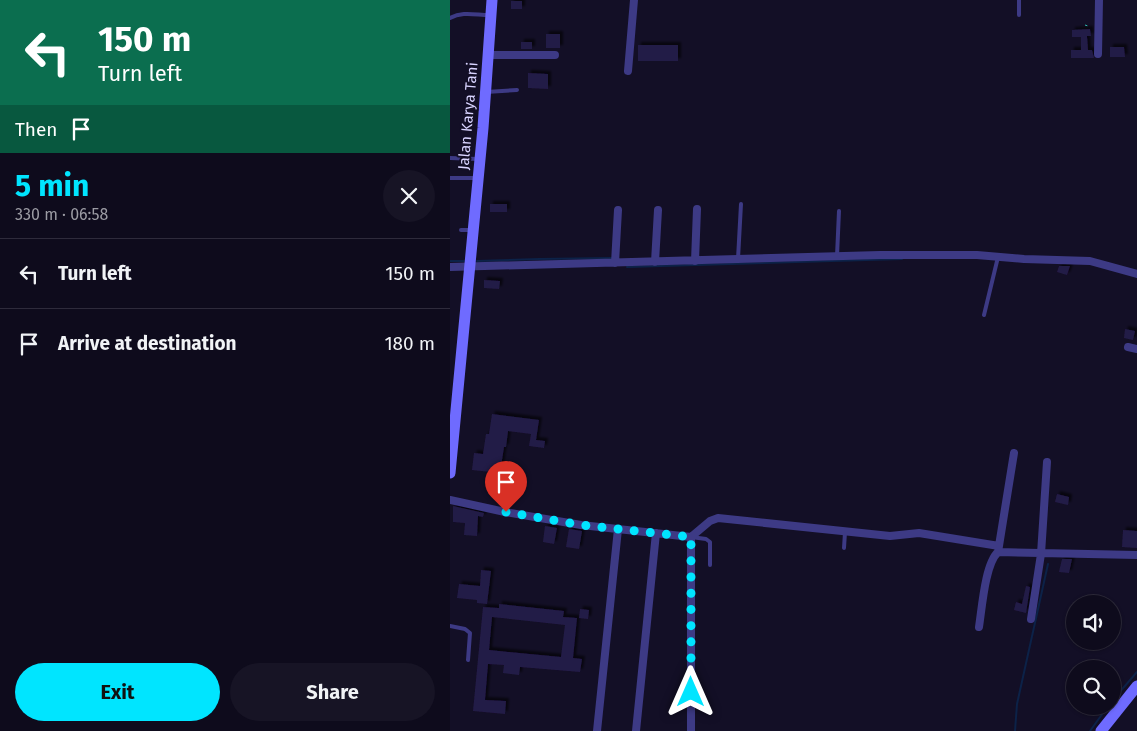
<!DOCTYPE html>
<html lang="en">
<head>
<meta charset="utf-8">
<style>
  :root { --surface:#0e0b1c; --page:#171425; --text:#f1f3f6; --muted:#9b9ba3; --line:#2e2b3b; --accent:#00e5ff }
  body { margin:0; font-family:"Fira Sans",sans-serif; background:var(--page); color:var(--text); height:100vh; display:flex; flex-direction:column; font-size:19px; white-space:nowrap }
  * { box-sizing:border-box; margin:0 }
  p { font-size:16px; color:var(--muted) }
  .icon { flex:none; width:28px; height:28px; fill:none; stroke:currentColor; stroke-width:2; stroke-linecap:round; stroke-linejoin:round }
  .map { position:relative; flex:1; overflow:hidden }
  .panel { display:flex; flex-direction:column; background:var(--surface); width:450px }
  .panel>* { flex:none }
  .top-card { background:#0b6e4f; color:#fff; overflow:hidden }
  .tools { position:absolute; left:616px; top:595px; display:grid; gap:10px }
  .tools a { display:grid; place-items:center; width:55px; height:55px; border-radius:50%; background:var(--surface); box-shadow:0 1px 4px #0004,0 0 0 1px var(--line); font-size:25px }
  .pin { position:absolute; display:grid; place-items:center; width:42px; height:42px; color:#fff; margin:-51px -21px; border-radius:50% 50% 50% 0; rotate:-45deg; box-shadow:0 0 5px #0007 }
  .pin .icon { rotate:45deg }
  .me { position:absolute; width:55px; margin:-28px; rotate:0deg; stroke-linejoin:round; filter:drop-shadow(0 0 4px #0008) }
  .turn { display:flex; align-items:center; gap:18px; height:105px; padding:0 15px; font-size:22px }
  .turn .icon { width:65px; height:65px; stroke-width:2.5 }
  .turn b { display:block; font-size:35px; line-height:42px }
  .then { display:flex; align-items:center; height:48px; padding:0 15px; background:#0003; gap:10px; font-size:19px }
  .round { display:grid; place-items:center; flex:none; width:52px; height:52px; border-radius:26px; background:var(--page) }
  .head { display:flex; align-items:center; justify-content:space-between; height:85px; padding:0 15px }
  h1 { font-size:30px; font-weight:700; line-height:38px; color:var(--accent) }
  .cta { display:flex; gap:10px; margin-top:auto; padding:10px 15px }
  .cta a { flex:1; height:58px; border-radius:30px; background:var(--accent); color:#111; font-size:20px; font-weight:700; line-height:58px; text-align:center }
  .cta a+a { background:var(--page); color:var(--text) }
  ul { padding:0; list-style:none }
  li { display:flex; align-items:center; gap:15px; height:70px; padding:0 15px; border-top:1px solid var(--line) }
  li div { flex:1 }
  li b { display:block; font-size:19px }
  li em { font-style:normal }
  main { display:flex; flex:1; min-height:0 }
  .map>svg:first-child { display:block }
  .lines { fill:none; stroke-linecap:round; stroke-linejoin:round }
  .stream { stroke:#0c2248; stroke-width:2 }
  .building { fill:#241b47; fill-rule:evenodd; filter:url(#shadow) }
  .path { stroke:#2fb8b0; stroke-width:1; stroke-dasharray:2.5 4; stroke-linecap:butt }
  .lane { stroke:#3d3a85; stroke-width:4 }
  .street { stroke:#3d3a85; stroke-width:8 }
  .secondary { stroke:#6f6bff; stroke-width:11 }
  .route { stroke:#00e5ff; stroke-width:9; stroke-dasharray:0 16.2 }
  .labels { text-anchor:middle; stroke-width:4; stroke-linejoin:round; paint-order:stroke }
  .street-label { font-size:15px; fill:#d9d4ff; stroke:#130f26 }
</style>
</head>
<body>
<main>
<section class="panel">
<div class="top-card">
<div class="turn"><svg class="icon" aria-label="left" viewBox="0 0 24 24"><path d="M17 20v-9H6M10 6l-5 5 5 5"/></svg><div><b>150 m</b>Turn left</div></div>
<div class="then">Then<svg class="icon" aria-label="arrive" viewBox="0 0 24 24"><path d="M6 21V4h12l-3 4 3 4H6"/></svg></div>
</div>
<div class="head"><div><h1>5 min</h1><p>330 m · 06:58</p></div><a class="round"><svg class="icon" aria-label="close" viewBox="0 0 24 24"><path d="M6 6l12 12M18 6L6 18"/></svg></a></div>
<ul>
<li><svg class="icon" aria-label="left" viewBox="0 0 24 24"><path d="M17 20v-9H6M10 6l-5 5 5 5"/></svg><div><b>Turn left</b></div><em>150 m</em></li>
<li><svg class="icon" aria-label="arrive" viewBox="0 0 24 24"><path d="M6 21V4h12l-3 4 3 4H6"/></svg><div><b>Arrive at destination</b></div><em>180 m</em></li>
</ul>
<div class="cta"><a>Exit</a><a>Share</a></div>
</section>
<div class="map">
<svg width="687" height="731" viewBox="0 0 687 731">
  <defs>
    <filter id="shadow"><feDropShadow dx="3" dy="-3" stdDeviation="1" flood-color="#0009"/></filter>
  </defs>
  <rect width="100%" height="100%" fill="#130f26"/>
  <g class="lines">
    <path class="stream" d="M0,261H14
      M27,261L89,259L162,258
      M177,267L452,259
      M662,701L687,672
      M565,731L567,704L598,564
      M640,731L658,706"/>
  </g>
  <path class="building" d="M61,1H72V9H61Z
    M640,29L641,36H637L638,50H642L644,58H621V50H631V37H622V30Z
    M96,34H110V48H96Z
    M71,42H82V49H71Z
    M188,45H228V61H188Z
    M660,47H674L675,57H660Z
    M78,73L98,74V89L78,88Z
    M40,204H57V212H40Z
    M609,266H620L617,275L607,272Z
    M34,280L50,281L49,289L34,288Z
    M675,329L685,331L683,340L674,338Z
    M42,414L89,420L86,440L95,441L94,448L79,446L81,434L58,431L56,447H54L50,473L22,470L24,453L33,454L36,434H39Z
    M56,476L71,478L70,485L61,484L59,501L50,500L51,486L54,487Z
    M607,494L619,497L618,505L605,502Z
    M3,506L34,513L33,517L28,516L27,536L14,535L15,523L3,522Z
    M95,526L107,528L104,544L93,542Z
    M119,529L132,531L129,549L116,547Z
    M673,530L687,531V548L672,547Z
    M612,559H622L619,573L609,572Z
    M31,570L41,571L37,604L27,603V600L7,598L9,584L30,586Z
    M576,586L580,587L576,613L564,610L566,602L572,604Z
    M49,604L114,611L113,617L127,618L123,658L132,659L130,672L70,667L69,675L53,673L54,665L38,664L35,700L56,701L55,714L23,711L33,607L49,608ZM42,617L115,625L111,657L39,650Z
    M130,609L139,610L138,619L129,618Z"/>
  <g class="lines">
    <path class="path" d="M635,25L641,27"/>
    <path class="lane" d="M569,0V15
      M0,18C12,11 26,15 39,15
      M36,92L67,90
      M0,158L28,159
      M0,178H26
      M11,230H21
      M387,256L389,211
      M288,259L291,204
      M534,315L548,257
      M241,537L256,539L260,542V565
      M394,548L395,532
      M0,626L15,629L20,633L18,660"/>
    <path class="street" d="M648,54L649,0
      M38,55H105
      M178,71L184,0
      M245,261L247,209
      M205,262L208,210
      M165,263L168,210
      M0,267L430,255H527L574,259L640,261L687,274
      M678,347L687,349
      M0,500L55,512L131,525L241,537
      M548,552L687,555
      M581,619L591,554L597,462
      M529,627C532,608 535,564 548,552L564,453
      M147,731L168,529
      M186,731L206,533
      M241,731V537L260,521L268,518L440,536L469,533L549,546"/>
    <path class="secondary" d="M0,473L33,128L42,0
      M651,731L687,686"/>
  </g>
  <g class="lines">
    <path class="route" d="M56,512L131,525L241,537V692"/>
  </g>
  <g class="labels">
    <g class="street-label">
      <text transform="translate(18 116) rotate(-85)" y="5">Jalan Karya Tani</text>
    </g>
  </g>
</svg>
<div class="tools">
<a><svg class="icon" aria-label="sound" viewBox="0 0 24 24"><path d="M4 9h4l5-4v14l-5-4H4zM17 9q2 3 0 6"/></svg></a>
<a><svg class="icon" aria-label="search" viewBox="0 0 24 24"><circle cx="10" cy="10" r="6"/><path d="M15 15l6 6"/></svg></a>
</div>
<div class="pin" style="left:56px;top:512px;background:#d93025"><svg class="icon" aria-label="arrive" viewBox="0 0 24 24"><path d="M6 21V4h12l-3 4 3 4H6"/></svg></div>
<svg class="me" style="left:241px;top:692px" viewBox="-20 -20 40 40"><path d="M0-17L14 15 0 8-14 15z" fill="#00e5ff" stroke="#fff" stroke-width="4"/></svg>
</div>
</main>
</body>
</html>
